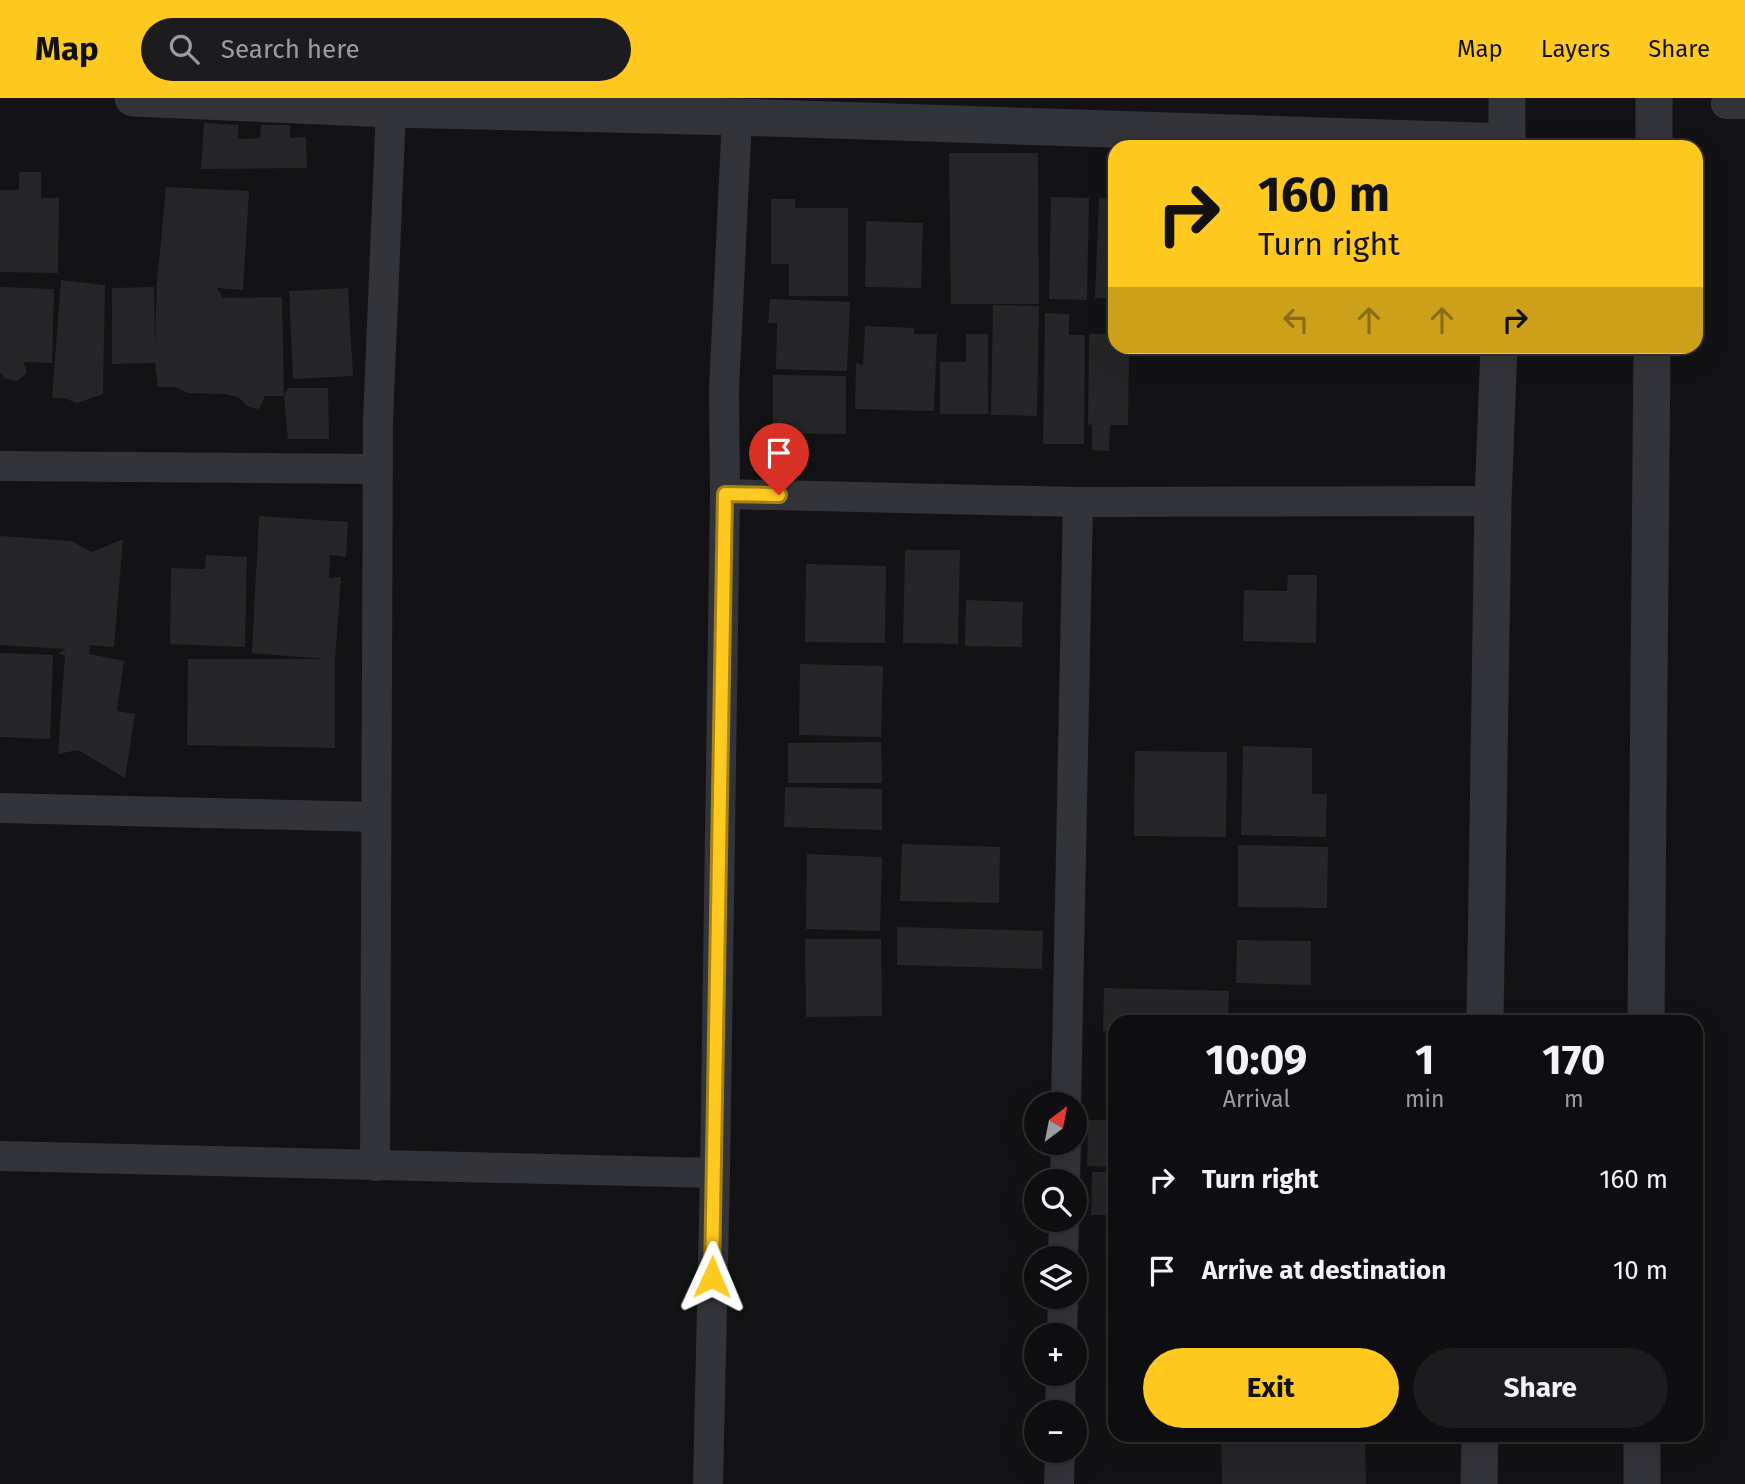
<!DOCTYPE html>
<html lang="en">
<head>
<meta charset="utf-8">
<style>
  :root { --surface:#0e0e10; --page:#1c1c1e; --text:#f1f3f6; --muted:#9b9c9f; --line:#2e2e30; --accent:#ffc920 }
  body { margin:0; font-family:"Fira Sans",sans-serif; background:var(--page); color:var(--text); height:100vh; display:flex; flex-direction:column; font-size:26px; white-space:nowrap }
  * { box-sizing:border-box; margin:0 }
  p { font-size:23px; color:var(--muted) }
  .icon { flex:none; width:38px; height:38px; fill:none; stroke:currentColor; stroke-width:2; stroke-linecap:round; stroke-linejoin:round }
  .map { position:relative; flex:1; overflow:hidden }
  .panel { position:absolute; left:1108px; top:917px; width:595px; height:427px; display:flex; flex-direction:column; background:var(--surface); border-radius:21px; box-shadow:0 7px 28px #0002,0 0 0 2px var(--line) }
  .panel>* { flex:none }
  .top-card { position:absolute; left:1108px; top:42px; width:595px; height:214px; border-radius:21px; box-shadow:0 7px 28px #0002,0 0 0 2px var(--line); background:#ffc920; color:#111; overflow:hidden }
  .needle { width:46px; rotate:32deg }
  .fabs { position:absolute; left:1024px; top:994px; display:grid; gap:14px }
  .fabs a { display:grid; place-items:center; width:63px; height:63px; border-radius:50%; background:var(--surface); box-shadow:0 7px 28px #0002,0 0 0 2px var(--line); font-size:35px }
  .pin { position:absolute; display:grid; place-items:center; width:60px; height:60px; color:#fff; margin:-72px -30px; border-radius:50% 50% 50% 0; rotate:-45deg; box-shadow:0 0 7px #0007 }
  .pin .icon { rotate:45deg }
  .me { position:absolute; width:77px; margin:-38px; rotate:1deg; stroke-linejoin:round; filter:drop-shadow(0 0 5px #0008) }
  .turn { display:flex; align-items:center; gap:24px; height:147px; padding:0 35px; font-size:32px }
  .turn .icon { width:91px; height:91px; stroke-width:2.5 }
  .turn b { display:block; font-size:49px; line-height:60px }
  .lanes { display:flex; align-items:center; height:66px; padding:0 35px; background:#0003; justify-content:center; gap:35px; direction:ltr }
  .lanes .off { opacity:.35 }
  .eta { display:flex; justify-content:space-evenly; align-items:center; height:119px; text-align:center }
  .eta b { font-size:42px; font-weight:700; line-height:49px }
  .button { display:flex; gap:14px; margin-top:auto; padding:14px 35px }
  .button a { flex:1; height:80px; border-radius:42px; background:var(--accent); color:#111; font-size:28px; font-weight:700; line-height:80px; text-align:center }
  .button a+a { background:var(--page); color:var(--text) }
  ul { padding:0; list-style:none }
  li { display:flex; align-items:center; gap:21px; height:91px; padding:0 35px }
  li div { flex:1 }
  li b { display:block; font-size:26px }
  li em { font-style:normal }
  header { display:flex; align-items:center; gap:42px; box-sizing:border-box; height:98px; padding:0 35px; background:var(--accent); color:#111 }
  header strong { font-size:33px }
  nav { display:flex; gap:38px; margin-inline-start:auto; font-size:24px }
  .search { width:490px; height:63px; background:var(--page); display:flex; align-items:center; gap:18px; box-sizing:border-box; padding:0 24px; border-radius:38px; color:var(--muted); font-size:26px }
  .map>svg:first-child { display:block }
  .building { fill:#262629 }
  .lines { fill:none; stroke-linecap:round; stroke-linejoin:round }
  .minor { stroke:#33343a; stroke-width:30 }
  .tertiary { stroke:#33343a; stroke-width:37 }
  .route-casing { stroke:#a68315; stroke-width:18 }
  .route { stroke:#ffc920; stroke-width:12 }
</style>
</head>
<body>
<header>
<strong>Map</strong>
<div class="search"><svg class="icon" aria-label="search" viewBox="0 0 24 24"><circle cx="10" cy="10" r="6"/><path d="M15 15l6 6"/></svg>Search here</div>
<nav><a>Map</a><a>Layers</a><a>Share</a></nav>
</header>
<div class="map">
<svg width="1745" height="1386" viewBox="0 0 1745 1386">
  <rect width="100%" height="100%" fill="#131315"/>
  <path class="building" d="M204,25L239,27L238,41L260,40L261,27H290V40L306,39L307,70L201,71Z
    M949,55H1038L1039,206H951Z
    M19,74H41V100H59L58,175L0,174V92H19Z
    M166,89L249,93L243,192L217,190L223,200L282,199L284,298H265L259,311L249,309L238,299L225,296L188,295L175,289H158L155,265L112,266V190L154,189L155,246L157,184Z
    M1051,99L1089,100L1087,202L1049,201Z
    M1099,100L1115,101V200H1095Z
    M771,101H795V110H848V198H789V166H771Z
    M866,123L923,125L921,190L865,189Z
    M61,182L105,187L103,296L77,305L64,300H52Z
    M0,189L54,191L52,265L23,264L27,274L17,283L4,280L0,274Z
    M348,190L353,278L293,281L289,193Z
    M770,201L850,204L847,273L776,271L777,225H768Z
    M993,207L1039,208L1037,318L991,317Z
    M1045,215L1069,216V237H1085L1084,346H1043Z
    M865,228L914,230V236H937L934,313L855,311L856,265L863,267Z
    M966,236H988V316H940V264H966Z
    M1089,236H1109V246L1129,248L1128,327H1110L1109,353L1092,352V326L1088,327Z
    M773,277L846,278V336L773,335Z
    M288,290H328L329,341H288L284,298Z
    M259,418L348,424L346,459L330,457L329,480L341,479L335,561V650L187,647L188,561H325L252,555Z
    M0,438L71,443L92,454L123,441L114,549L90,547L89,556L124,563L117,613L135,616L125,680L78,652L58,656L65,557L58,556L65,551L0,547Z
    M905,452H960L958,546L903,545Z
    M206,457L247,459L245,549L170,546L171,470L205,471Z
    M806,466L886,468L885,545L805,544Z
    M1288,477H1317L1316,545L1243,543L1244,492L1287,493Z
    M966,502L1023,504L1022,549L965,548Z
    M0,555L53,557L50,641L0,639Z
    M800,566L883,568L881,639L799,637Z
    M881,644L882,685H788V645Z
    M1243,648L1312,650V696H1327L1326,739L1241,737Z
    M1135,653L1227,654L1226,739L1134,738Z
    M785,689L882,691V732L784,729Z
    M902,746L1000,749L999,805L900,803Z
    M1238,747L1328,749L1327,810L1238,809Z
    M807,756L882,759L880,833L806,831Z
    M897,829L1043,833L1042,871L897,867Z
    M805,841H881L882,918L806,919Z
    M1237,842L1311,843V887L1236,885Z
    M1104,890L1229,893L1228,924H1115V934L1103,933Z
    M1088,1022H1115V1069L1087,1068Z
    M1092,1074H1115V1117H1091Z
    M1221,1337H1365L1366,1386H1222Z"/>
  <g class="lines">
    <path class="minor" d="M1726,6H1745
      M0,368L378,371
      M725,396L1078,404L1493,403
      M0,710L376,719
      M1066,1006L1078,404
      M0,1058L715,1075L725,396L724,292L737,19
      M375,1068L378,322L391,11
      M1065,1083L1066,1045
      M1063,1160L1064,1122
      M1062,1237L1063,1199
      M1060,1314L1061,1276
      M708,1386L715,1075
      M1059,1386L1060,1353"/>
    <path class="tertiary" d="M133,0L391,11L737,19L1508,44
      M1507,0V49
      M1654,49V0
      M1485,924L1493,403L1499,248
      M1646,924L1652,248
      M1479,1386L1480,1337
      M1642,1386V1337"/>
  </g>
  <g class="lines">
    <g class="route-casing">
      <path id="route" d="M712,1179L725,396L779,397"/>
    </g>
    <use href="#route" class="route"/>
  </g>
</svg>
<div class="fabs">
<a><svg class="needle" viewBox="-14 -14 28 28"><path d="M0-13l5 13h-10z" fill="#e53935"/><path d="M0 13l5-13h-10z" fill="#9b9c9f"/></svg></a>
<a><svg class="icon" aria-label="search" viewBox="0 0 24 24"><circle cx="10" cy="10" r="6"/><path d="M15 15l6 6"/></svg></a>
<a><svg class="icon" aria-label="layers" viewBox="0 0 24 24"><path d="M12 4l9 5-9 5-9-5zM3 14l9 5 9-5"/></svg></a>
<a>+</a>
<a>−</a>
</div>
<div class="pin" style="left:779px;top:397px;background:#d93025"><svg class="icon" aria-label="arrive" viewBox="0 0 24 24"><path d="M6 21V4h12l-3 4 3 4H6"/></svg></div>
<svg class="me" style="left:712px;top:1179px" viewBox="-20 -20 40 40"><path d="M0-17L14 15 0 8-14 15z" fill="#ffc920" stroke="#fff" stroke-width="4"/></svg>
<div class="top-card">
<div class="turn"><svg class="icon" aria-label="right" viewBox="0 0 24 24"><path d="M7 20v-9h11M14 6l5 5-5 5"/></svg><div><b>160 m</b>Turn right</div></div>
<div class="lanes"><svg class="icon off" aria-label="left" viewBox="0 0 24 24"><path d="M17 20v-9H6M10 6l-5 5 5 5"/></svg><svg class="icon off" aria-label="ahead" viewBox="0 0 24 24"><path d="M12 20V5M6 11l6-6 6 6"/></svg><svg class="icon off" aria-label="ahead" viewBox="0 0 24 24"><path d="M12 20V5M6 11l6-6 6 6"/></svg><svg class="icon" aria-label="right" viewBox="0 0 24 24"><path d="M7 20v-9h11M14 6l5 5-5 5"/></svg></div>
</div>
<section class="panel">
<div class="eta">
<div><b>10:09</b><p>Arrival</p></div>
<div><b>1</b><p>min</p></div>
<div><b>170</b><p>m</p></div>
</div>
<ul>
<li><svg class="icon" aria-label="right" viewBox="0 0 24 24"><path d="M7 20v-9h11M14 6l5 5-5 5"/></svg><div><b>Turn right</b></div><em>160 m</em></li>
<li><svg class="icon" aria-label="arrive" viewBox="0 0 24 24"><path d="M6 21V4h12l-3 4 3 4H6"/></svg><div><b>Arrive at destination</b></div><em>10 m</em></li>
</ul>
<div class="button"><a>Exit</a><a>Share</a></div>
</section>
</div>
</body>
</html>
